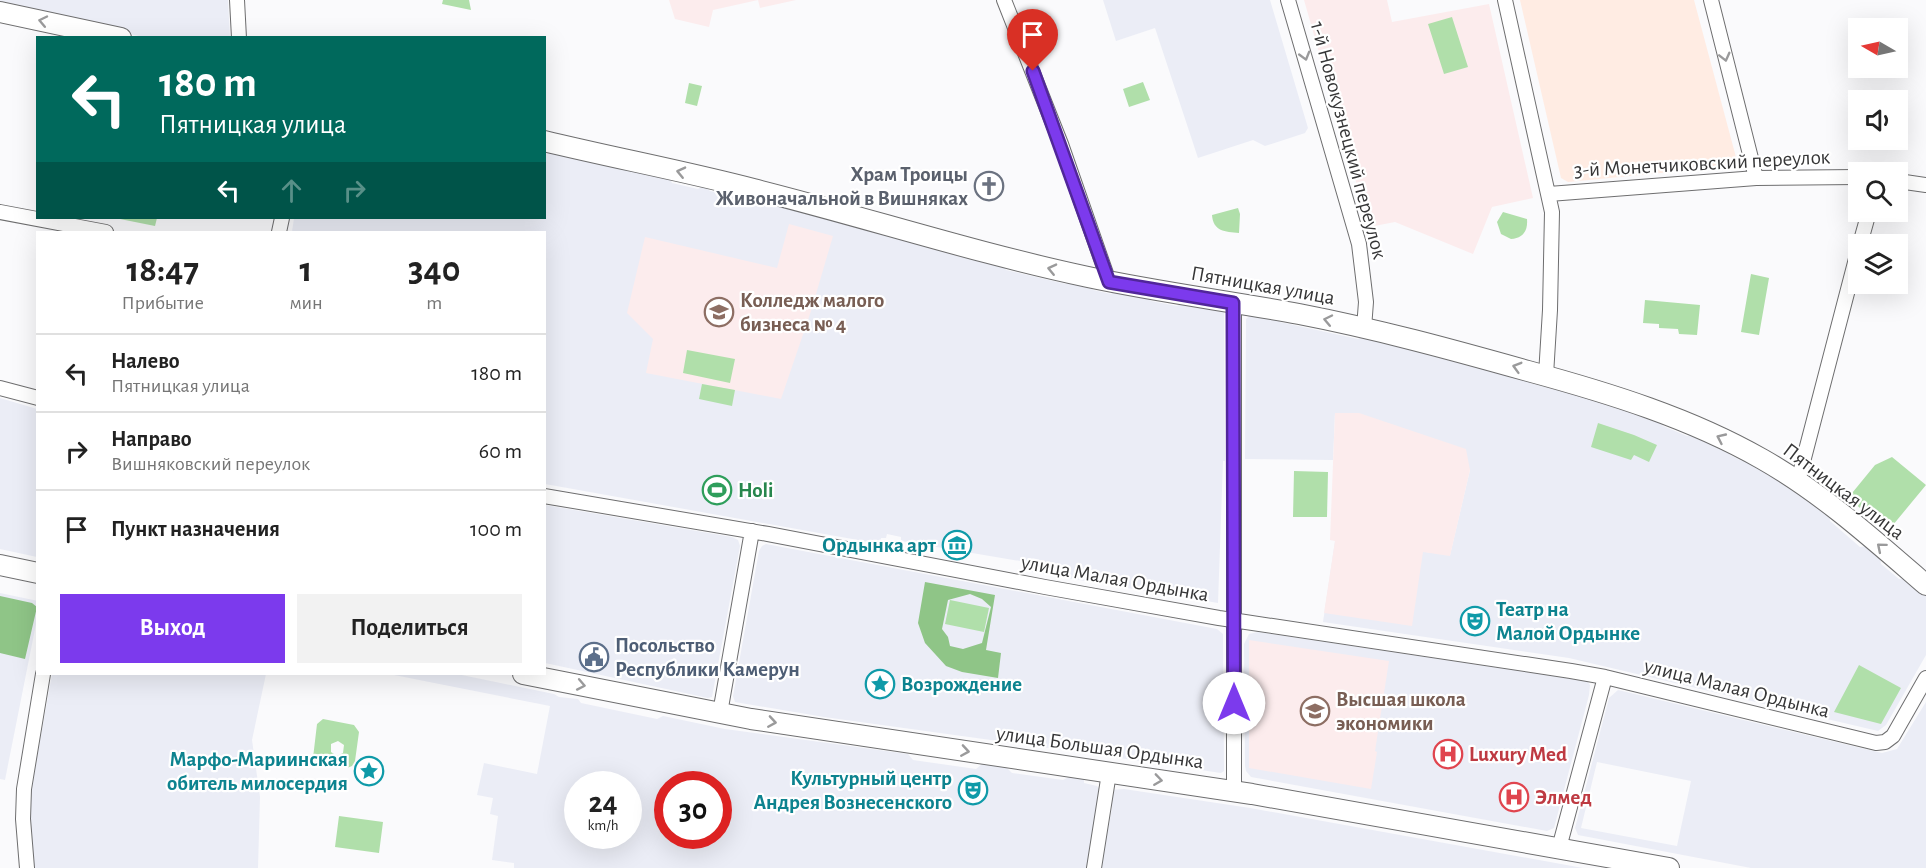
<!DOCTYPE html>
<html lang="ru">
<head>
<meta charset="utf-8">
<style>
  :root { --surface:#fff; --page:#f2f2f2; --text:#222; --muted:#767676; --line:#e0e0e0; --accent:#7c3aed }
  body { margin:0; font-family:"Alegreya Sans",sans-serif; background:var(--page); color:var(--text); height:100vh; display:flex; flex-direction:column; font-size:22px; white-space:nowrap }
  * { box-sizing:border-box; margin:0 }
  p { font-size:20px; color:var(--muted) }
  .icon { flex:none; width:33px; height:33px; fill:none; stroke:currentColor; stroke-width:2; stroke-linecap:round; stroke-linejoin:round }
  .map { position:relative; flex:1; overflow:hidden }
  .panel { position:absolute; left:36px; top:231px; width:510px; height:444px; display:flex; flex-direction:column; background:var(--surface); border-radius:0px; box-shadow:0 6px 24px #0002 }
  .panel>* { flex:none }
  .hud { position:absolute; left:36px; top:36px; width:510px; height:183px; border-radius:0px; box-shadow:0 6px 24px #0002; background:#00695c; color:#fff; overflow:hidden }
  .needle { width:39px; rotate:279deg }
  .tools { position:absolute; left:1848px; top:18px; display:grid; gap:12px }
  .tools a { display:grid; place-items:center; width:60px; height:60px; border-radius:0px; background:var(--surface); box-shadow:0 6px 24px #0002; font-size:30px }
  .speed { position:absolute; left:564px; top:771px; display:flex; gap:12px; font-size:30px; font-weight:700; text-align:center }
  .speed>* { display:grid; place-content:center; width:78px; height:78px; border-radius:50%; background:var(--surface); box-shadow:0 6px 24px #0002; line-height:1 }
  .speed small { font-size:15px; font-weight:400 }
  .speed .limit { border:9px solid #d22; background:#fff; color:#111 }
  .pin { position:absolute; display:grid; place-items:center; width:51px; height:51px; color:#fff; margin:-62px -26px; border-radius:50% 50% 50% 0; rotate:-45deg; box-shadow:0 0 6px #0007 }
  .pin .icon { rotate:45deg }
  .me { position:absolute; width:66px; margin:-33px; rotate:0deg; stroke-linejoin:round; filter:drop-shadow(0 0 4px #0008) }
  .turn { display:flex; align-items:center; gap:21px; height:126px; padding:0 24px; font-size:27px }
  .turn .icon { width:78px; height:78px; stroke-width:2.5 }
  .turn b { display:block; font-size:42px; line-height:51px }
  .lanes { display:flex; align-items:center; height:57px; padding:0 24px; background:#0003; justify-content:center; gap:30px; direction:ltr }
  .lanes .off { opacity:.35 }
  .eta { display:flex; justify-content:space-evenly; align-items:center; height:102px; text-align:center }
  .eta b { font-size:36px; font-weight:600; line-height:42px }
  .action { display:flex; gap:12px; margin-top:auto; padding:12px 24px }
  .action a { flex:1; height:69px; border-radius:0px; background:var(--accent); color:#fff; font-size:24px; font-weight:600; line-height:69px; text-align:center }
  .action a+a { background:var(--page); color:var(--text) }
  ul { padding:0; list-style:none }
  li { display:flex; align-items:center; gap:18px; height:78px; padding:0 24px; border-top:2px solid var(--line) }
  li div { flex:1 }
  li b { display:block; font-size:22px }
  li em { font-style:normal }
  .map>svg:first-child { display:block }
  .built { fill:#ebedf6; fill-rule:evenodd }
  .industrial { fill:#ffece3 }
  .education { fill:#fceced }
  .green { fill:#b0dfaa; fill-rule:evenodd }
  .forest { fill:#8fc587; fill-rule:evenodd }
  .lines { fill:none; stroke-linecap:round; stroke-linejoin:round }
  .street-casing { stroke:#6e6e6f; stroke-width:16 }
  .secondary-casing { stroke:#6e6e6f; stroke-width:22 }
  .street { stroke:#fff; stroke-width:14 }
  .secondary { stroke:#fff; stroke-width:20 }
  .oneway { stroke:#9a9a9b }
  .route-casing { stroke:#51269a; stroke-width:15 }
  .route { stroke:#7c3aed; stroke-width:10 }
  .labels { text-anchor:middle; stroke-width:4.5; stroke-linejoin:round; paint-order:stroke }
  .street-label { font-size:21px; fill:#363637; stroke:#fff }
  .worship-label { font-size:21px; font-weight:bold; fill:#5b616d; stroke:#fff; text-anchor:end }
  .education-label { font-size:21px; font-weight:bold; fill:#785e54; stroke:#fff; text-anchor:start }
  .leisure-label { font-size:21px; font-weight:bold; fill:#27864d; stroke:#fff; text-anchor:start }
  .culture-label { font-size:21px; font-weight:bold; fill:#0d838f; stroke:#fff; text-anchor:end }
  .service-label { font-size:21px; font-weight:bold; fill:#4e5e75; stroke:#fff; text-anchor:start }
  .health-label { font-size:21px; font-weight:bold; fill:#be3a42; stroke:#fff; text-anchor:start }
</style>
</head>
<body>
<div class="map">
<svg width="1926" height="868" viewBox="0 0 1926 868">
  <rect width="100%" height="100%" fill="#fafafc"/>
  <path class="built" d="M0,0H228L230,37H143L0,4Z
    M1103,0H1270L1308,128L1305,133L1265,146L1253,140L1198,158L1155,28L1116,41Z
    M545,149L668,176L672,183L698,189L704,185L710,191L737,197L743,193L1002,264L1006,270L1066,284L1071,280L1089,284L1093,290L1111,294L1116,290L1147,296L1151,301L1177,306L1183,302L1224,310L1225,461H1223L1218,603L1031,572L1032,563L901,541V537L887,534L886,538H881L880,544L545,484L544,232H292L294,218H544Z
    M1251,314L1275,316L1280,322L1358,339L1364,335L1424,349L1428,355L1475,367L1482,364L1527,377L1530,383L1568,393L1575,390L1660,420L1663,426L1687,436L1695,434L1727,449L1730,455L1742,461L1748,459L1829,514L1830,521L1860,547L1867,546L1880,557L1881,564L1899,579L1906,578L1926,595V655L1886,725L1878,731L1569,658L1323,622L1335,541L1450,555L1470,470L1335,413L1333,460L1245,459L1246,324V319Z
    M0,398L37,409V557L0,549Z
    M545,505L732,537L738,540L740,546L712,697L708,698L545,663Z
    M766,544L1217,629L1223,634V639L1224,771L1221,773L1093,754L824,717L735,702L733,696L759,551L762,546Z
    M0,593L38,601L37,619L5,780L0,779Z
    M1258,632L1587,681L1590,685L1589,695L1554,828L1547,831L1251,777L1246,771L1245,766L1244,644L1249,634Z
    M52,674H266L252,740L260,797L258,868H34L30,818L31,791Z
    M389,674H457L554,694L559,697L578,699L581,703L657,719L663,716L725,729L908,754L913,760L976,769L982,764L1007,768L1012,773L1063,780L1071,776L1084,778V783L1097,786L1100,790L1087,868H514V863L492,860L498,816L490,814L493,798L477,795L484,763L537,774L550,706ZM578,784H628V836H578ZM668,784H718V836H668Z
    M1618,690L1882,753L1897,749L1926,702V868H1751L1578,835L1575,828L1609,698ZM1597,762L1691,781L1677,846L1581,828Z
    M1124,789L1250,808L1583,868H1099L1104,835L1108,830L1112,808L1109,803L1111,790Z"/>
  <path class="industrial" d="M1520,0H1694L1737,161L1733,166L1568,182L1561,178Z"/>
  <path class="education" d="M669,0H796L760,8L758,0L713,10L709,27L675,19Z
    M1304,0H1387L1392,22L1489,4L1533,198L1492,207L1473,254L1395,222L1369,227Z
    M789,224L833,236L811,311L781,399L646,373L653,339L627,313L645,237L777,268Z
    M1335,413H1359L1466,449L1470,470L1450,556L1423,552L1412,626L1324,613L1335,541L1330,540Z
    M1249,640L1389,661L1375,751L1377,752L1371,789L1249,768Z"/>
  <path class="green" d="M443,0H469L471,10L442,4Z
    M1452,17L1468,67L1444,74L1428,24Z
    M1143,82L1150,100L1129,107L1123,89Z
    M689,83L702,86L697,106L685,103Z
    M1238,208L1240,214L1239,233C1225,232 1213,231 1212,215Z
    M1503,212L1527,219C1528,231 1523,238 1511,239L1501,234L1497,222Z
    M121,218H157L155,226L120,219Z
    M1751,274L1769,278L1759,335L1741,332Z
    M1645,300L1700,305L1697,335L1679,334L1678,329L1659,328V324L1643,323Z
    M687,350L735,359L730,383L683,373Z
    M702,384L735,390L732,406L699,399Z
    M1598,423L1634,435L1657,445L1649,462L1634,455L1631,460L1591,447Z
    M1892,457L1926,485L1888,531L1848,498L1875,465Z
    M1294,471L1328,472L1327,517H1293Z
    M950,600L989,608L984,632L945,624Z
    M1859,665L1901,688L1881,724L1834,712Z
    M323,719L354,725L359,732L355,761L352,766L347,768L318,764L313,758L317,724ZM338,741L344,745L343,753L337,756L331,752V744Z
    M339,816L383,822L379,853L335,847Z"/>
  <path class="forest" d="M925,582L995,595L986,650L1001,653L998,678L962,672L946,666L925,643L918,623ZM970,594L982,599L991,607L982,643L963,649L950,646L948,637L942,629L948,600Z
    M0,596L32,603L37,607L25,659L0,653Z"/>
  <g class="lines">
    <g class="street-casing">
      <path id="street" d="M237,0L239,38
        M1004,0L1061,144L1109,282
        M1288,0L1359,244L1366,302L1364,328
        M1505,0L1552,212L1550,310L1546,375
        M1711,0L1756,178
        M1898,181L1926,185
        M1549,194L1756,178L1858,177
        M0,212L106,232
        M279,232L282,218
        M1860,244L1869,212
        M1234,303V791
        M0,388L38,398
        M1798,481L1858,251
        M544,496L768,534L1045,587L1219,618L1571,671L1605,677L1876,743L1885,742L1893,736L1926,678
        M720,713L752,531
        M1559,848L1605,677
        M27,868L23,819L24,789L43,674
        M1094,868L1109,773"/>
    </g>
    <g class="secondary-casing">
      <path id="secondary" d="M0,12L121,38
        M544,141C614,158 684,171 753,189C865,217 975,253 1088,277C1158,292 1229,301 1299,314C1377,329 1453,350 1528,371C1609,393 1690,418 1762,459C1822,493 1874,540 1926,585
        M0,565L38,573
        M523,674L751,719L1252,794L1669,868"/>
    </g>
    <use href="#street" class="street"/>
    <use href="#secondary" class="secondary"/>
  </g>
  <defs><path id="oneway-chevron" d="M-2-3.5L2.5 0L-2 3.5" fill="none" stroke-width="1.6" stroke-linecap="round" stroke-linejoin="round" transform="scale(1.5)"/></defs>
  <g class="oneway">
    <use href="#oneway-chevron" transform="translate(43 21) rotate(-168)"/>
    <use href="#oneway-chevron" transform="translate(1305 56) rotate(74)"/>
    <use href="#oneway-chevron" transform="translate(1725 57) rotate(76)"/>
    <use href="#oneway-chevron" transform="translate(681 172) rotate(-167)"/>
    <use href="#oneway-chevron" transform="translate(1052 269) rotate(-167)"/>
    <use href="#oneway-chevron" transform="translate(1328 320) rotate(-168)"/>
    <use href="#oneway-chevron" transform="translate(1517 367) rotate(-164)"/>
    <use href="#oneway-chevron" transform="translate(1721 438) rotate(-155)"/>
    <use href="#oneway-chevron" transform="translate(1881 547) rotate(-140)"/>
    <use href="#oneway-chevron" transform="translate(581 685) rotate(11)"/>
    <use href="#oneway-chevron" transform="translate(772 722) rotate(9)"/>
    <use href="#oneway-chevron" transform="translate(965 751) rotate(9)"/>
    <use href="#oneway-chevron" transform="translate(1158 780) rotate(8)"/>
  </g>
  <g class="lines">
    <g class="route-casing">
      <path id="route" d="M1033,71L1109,282L1233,303L1234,703"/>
    </g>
    <use href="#route" class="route"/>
  </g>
  <defs>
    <g id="church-ring" transform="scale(1.5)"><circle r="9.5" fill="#fff" stroke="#6b7280" stroke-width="1.5"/><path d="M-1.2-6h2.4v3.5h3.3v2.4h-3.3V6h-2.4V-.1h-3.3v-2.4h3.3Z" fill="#6b7280"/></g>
    <g id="university-ring" transform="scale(1.5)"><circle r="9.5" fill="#fff" stroke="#8d6e63" stroke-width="1.5"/><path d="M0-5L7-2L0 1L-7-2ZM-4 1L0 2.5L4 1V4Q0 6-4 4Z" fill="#8d6e63"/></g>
    <g id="stadium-ring" transform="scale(1.5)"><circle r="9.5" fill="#fff" stroke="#2e9e5b" stroke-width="1.5"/><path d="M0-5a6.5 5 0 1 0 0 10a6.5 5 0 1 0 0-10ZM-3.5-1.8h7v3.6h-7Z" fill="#2e9e5b"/></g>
    <g id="museum-ring" transform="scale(1.5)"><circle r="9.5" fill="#fff" stroke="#0f9aa8" stroke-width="1.5"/><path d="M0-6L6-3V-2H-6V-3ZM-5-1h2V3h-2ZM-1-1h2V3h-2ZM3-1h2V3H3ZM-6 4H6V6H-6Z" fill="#0f9aa8"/></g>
    <g id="theatre-ring" transform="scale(1.5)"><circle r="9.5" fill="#fff" stroke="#0f9aa8" stroke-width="1.5"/><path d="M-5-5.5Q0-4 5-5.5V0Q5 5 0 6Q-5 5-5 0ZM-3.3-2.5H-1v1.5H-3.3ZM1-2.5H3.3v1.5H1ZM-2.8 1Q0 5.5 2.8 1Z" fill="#0f9aa8"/></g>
    <g id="civic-ring" transform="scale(1.5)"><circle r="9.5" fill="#fff" stroke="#5c6f8a" stroke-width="1.5"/><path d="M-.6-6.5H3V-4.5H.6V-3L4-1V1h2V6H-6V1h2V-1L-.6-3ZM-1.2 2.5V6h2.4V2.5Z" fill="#5c6f8a"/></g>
    <g id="sight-ring" transform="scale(1.5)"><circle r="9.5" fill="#fff" stroke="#0f9aa8" stroke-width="1.5"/><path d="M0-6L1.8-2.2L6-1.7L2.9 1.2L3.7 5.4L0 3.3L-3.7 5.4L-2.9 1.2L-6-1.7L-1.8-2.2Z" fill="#0f9aa8"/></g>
    <g id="hospital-ring" transform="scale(1.5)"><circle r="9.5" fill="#fff" stroke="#e0444e" stroke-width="1.5"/><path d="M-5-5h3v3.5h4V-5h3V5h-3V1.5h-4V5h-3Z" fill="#e0444e"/></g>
  </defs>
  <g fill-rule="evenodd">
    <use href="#church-ring" x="989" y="186"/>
    <use href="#university-ring" x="719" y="312"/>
    <use href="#stadium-ring" x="717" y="490"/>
    <use href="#museum-ring" x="957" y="545"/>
    <use href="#theatre-ring" x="1475" y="621"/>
    <use href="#civic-ring" x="594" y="657"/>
    <use href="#sight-ring" x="880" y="684"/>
    <use href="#university-ring" x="1315" y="711"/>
    <use href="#hospital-ring" x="1448" y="754"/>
    <use href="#sight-ring" x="369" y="771"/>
    <use href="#theatre-ring" x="973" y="790"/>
    <use href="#hospital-ring" x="1514" y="797"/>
  </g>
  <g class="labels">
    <g class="street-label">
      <text transform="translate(1349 140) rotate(75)" y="7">1-й Новокузнецкий переулок</text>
      <text transform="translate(1702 163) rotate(-3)" y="7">3-й Монетчиковский переулок</text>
      <text transform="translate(1263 285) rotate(10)" y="7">Пятницкая улица</text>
      <text transform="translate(1844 491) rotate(37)" y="7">Пятницкая улица</text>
      <text transform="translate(1115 578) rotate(10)" y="7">улица Малая Ордынка</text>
      <text transform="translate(1737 688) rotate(14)" y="7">улица Малая Ордынка</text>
      <text transform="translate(1100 747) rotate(8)" y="7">улица Большая Ордынка</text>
    </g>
    <g class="worship-label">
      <text x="968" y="181">Храм Троицы<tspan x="968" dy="24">Живоначальной в Вишняках</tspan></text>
    </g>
    <g class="education-label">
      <text x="740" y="307">Колледж малого<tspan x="740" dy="24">бизнеса № 4</tspan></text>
      <text x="1336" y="706">Высшая школа<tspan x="1336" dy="24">экономики</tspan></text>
    </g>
    <g class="leisure-label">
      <text x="738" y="497">Holi</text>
    </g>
    <g class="culture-label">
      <text x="936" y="552">Ордынка арт</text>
      <text x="1496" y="616" text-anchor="start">Театр на<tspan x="1496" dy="24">Малой Ордынке</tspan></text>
      <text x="901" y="691" text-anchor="start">Возрождение</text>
      <text x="348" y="766">Марфо-Мариинская<tspan x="348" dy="24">обитель милосердия</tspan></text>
      <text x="952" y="785">Культурный центр<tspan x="952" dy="24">Андрея Вознесенского</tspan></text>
    </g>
    <g class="service-label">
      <text x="615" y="652">Посольство<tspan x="615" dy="24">Республики Камерун</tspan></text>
    </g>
    <g class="health-label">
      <text x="1469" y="761">Luxury Med</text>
      <text x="1535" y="804">Элмед</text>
    </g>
  </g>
</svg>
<div class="tools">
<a><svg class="needle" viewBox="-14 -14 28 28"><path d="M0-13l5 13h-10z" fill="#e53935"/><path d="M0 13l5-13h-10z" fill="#767676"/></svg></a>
<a><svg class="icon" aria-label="sound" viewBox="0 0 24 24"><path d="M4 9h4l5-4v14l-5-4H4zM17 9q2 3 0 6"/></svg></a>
<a><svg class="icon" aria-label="search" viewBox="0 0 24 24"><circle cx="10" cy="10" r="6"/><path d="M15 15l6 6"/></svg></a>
<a><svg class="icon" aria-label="layers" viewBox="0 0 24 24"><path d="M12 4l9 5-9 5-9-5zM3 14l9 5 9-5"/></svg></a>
</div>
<div class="speed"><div>24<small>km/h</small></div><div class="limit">30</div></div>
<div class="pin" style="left:1033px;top:71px;background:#d93025"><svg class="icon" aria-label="arrive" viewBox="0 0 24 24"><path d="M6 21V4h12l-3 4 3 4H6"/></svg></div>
<svg class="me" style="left:1234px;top:703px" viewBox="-20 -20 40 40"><circle r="19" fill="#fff"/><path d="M0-13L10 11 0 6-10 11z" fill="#7c3aed"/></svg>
<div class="hud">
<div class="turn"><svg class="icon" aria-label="left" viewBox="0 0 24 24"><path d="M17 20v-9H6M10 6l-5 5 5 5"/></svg><div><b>180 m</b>Пятницкая улица</div></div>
<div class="lanes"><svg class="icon" aria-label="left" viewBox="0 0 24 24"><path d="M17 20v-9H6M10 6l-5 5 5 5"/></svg><svg class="icon off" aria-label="ahead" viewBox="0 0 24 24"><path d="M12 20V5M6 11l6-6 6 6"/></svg><svg class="icon off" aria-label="right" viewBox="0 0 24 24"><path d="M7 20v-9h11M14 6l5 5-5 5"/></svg></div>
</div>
<section class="panel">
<div class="eta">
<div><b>18:47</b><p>Прибытие</p></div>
<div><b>1</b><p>мин</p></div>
<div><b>340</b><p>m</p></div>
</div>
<ul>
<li><svg class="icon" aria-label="left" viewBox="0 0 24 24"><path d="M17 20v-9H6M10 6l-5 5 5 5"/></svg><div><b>Налево</b><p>Пятницкая улица</p></div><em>180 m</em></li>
<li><svg class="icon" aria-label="right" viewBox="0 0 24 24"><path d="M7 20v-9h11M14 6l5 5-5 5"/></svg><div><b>Направо</b><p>Вишняковский переулок</p></div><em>60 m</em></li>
<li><svg class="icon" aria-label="arrive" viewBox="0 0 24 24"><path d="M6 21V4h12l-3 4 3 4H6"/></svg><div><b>Пункт назначения</b></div><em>100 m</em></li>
</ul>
<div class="action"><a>Выход</a><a>Поделиться</a></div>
</section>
</div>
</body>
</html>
